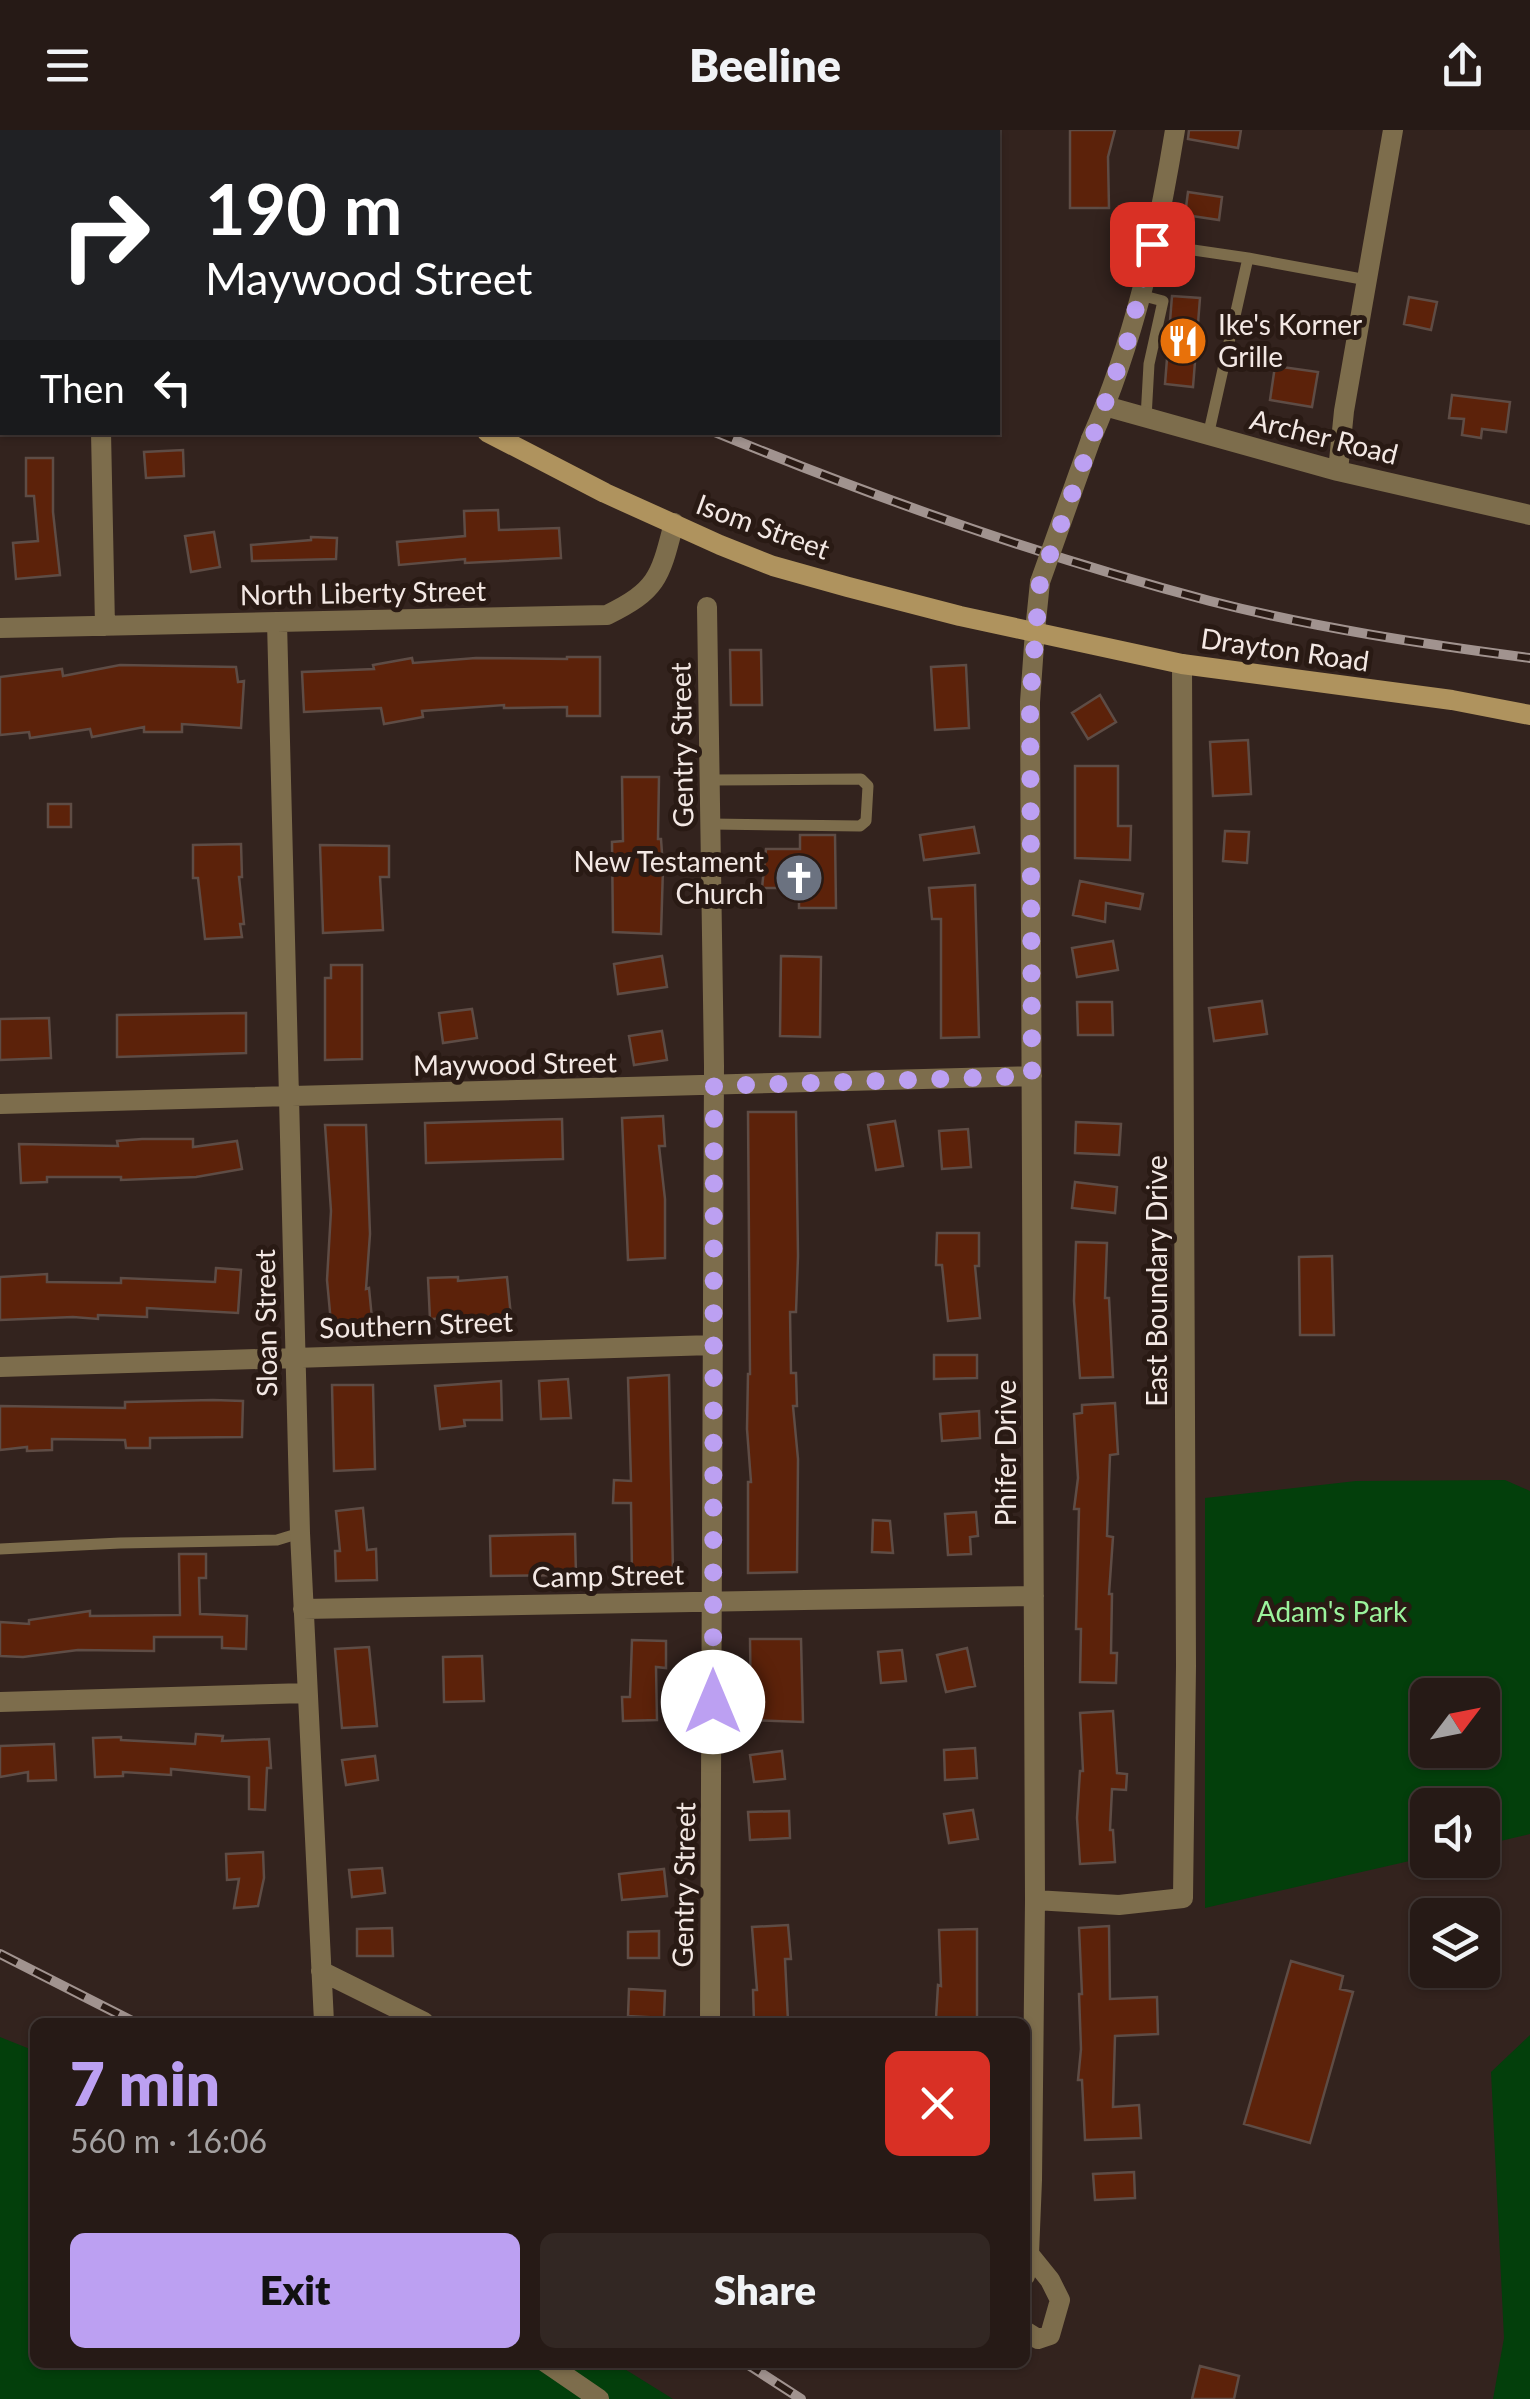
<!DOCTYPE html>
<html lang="en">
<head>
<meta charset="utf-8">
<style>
  :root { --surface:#261a16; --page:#322723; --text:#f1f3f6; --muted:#a4a1a1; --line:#423835; --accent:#bca0f2 }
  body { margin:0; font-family:Lato,sans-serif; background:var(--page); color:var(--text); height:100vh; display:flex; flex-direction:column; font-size:38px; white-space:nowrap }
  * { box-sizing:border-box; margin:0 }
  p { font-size:32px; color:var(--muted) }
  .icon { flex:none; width:55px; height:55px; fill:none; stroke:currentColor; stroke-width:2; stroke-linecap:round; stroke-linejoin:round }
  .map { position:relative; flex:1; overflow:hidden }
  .sheet { position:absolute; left:30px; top:1888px; width:1000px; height:350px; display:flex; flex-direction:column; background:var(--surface); border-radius:15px; box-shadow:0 2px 8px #0004,0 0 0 2px var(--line) }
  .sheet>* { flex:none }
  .banner { position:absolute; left:0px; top:0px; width:1000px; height:305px; box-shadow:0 2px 8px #0004,0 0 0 2px var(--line); background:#202124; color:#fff; overflow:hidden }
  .needle { width:65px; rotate:58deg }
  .controls { position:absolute; left:1410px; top:1548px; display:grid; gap:20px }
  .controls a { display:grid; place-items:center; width:90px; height:90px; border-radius:15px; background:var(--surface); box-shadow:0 2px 8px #0004,0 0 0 2px var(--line); font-size:50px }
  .pin { position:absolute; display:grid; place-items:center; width:85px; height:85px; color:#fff; margin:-42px; border-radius:20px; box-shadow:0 5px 15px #0006 }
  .me { position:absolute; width:110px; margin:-55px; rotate:0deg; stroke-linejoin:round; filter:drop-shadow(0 0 8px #0008) }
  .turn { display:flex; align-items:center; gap:35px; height:210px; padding:0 40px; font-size:45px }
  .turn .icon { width:130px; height:130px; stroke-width:2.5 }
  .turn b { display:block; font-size:70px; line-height:85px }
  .then { display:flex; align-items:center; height:95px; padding:0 40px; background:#0003; gap:20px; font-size:38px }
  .round { display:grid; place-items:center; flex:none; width:105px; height:105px; border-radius:15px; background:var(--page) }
  .headline { display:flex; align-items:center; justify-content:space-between; height:170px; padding:0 40px }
  h1 { font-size:60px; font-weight:800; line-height:75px; color:var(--accent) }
  .primary-button { display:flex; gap:20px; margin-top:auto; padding:20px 40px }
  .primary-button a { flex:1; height:115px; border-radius:15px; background:var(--accent); color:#111; font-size:40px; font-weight:800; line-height:115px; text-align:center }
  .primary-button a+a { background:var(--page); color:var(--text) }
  header { display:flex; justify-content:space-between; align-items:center; height:130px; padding:0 40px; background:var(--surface); font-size:45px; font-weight:800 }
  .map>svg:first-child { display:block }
  .green { fill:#033f0b; fill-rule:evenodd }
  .building { fill:#5c220a; stroke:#5e4c45; stroke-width:2.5 }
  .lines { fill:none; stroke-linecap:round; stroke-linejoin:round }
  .service { stroke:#7d6d4c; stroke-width:11 }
  .minor { stroke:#7d6d4c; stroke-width:20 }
  .tertiary { stroke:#7d6d4c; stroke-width:20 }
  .secondary { stroke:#af935e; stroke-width:20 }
  .rail-casing { stroke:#a1938f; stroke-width:10 }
  .rail { stroke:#291a14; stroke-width:6; stroke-dasharray:19; stroke-linecap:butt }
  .tertiary-bridge { stroke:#7d6d4c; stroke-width:20 }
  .route { stroke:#bca0f2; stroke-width:18; stroke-dasharray:0 32.4 }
  .labels { text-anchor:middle; stroke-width:10; stroke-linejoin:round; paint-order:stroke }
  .poi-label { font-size:28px; fill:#f3e8e4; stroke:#291a14; text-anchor:start }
  .street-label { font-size:28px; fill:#f3e8e4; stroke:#291a14 }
  .park-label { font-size:28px; fill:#9bf39c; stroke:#291a14 }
</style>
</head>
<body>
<header><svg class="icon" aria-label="menu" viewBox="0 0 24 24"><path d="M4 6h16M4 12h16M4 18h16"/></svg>Beeline<svg class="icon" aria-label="share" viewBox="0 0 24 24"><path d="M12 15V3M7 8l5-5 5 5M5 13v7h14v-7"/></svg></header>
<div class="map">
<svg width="1530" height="2269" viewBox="0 0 1530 2269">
  <rect width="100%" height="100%" fill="#33231e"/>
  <path class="green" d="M1505,1350L1530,1361V1704L1483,1715L1482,1675H1428L1427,1727L1205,1778V1368L1356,1351ZM1428,1565H1482V1620H1428Z
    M1530,1905V2269H1493L1504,2208L1491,1942Z
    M0,1907L35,1921V2232L615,2233L673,2269H0Z"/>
  <path class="building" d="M1070,0H1115L1108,27L1109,78H1070Z
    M1189,0H1241L1238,18L1188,9Z
    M1188,62L1222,67L1219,90L1185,85Z
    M1172,166L1200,168L1193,257L1165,254Z
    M1409,167L1437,172L1431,200L1404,194Z
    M1275,236L1318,242L1312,277L1270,270Z
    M1452,265L1510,272L1506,302L1482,299L1481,308L1462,305L1464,289L1449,288Z
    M183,320L184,346L146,348L144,322Z
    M26,328H53V382L60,445L16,449L13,413L38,411L34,366H26Z
    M498,380L499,400L559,398L561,428L465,433V429L399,435L397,412L465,406L464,381Z
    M214,402L220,437L191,442L185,406Z
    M311,407L337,408L336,429L252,431L251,415L311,410Z
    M730,520H761L762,575H731Z
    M567,527H600V586H567V577L504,578V575L422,581L423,587L384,594L381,578L304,582L302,542L374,539L373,535L412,528L413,533L476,528L567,529Z
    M120,535L236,537L238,552L244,551L241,598L182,594V602H144V597L92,607L90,599L30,608L29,602L0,605V547L62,539L63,546Z
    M966,535L969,598L935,600L931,537Z
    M1100,565L1116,592L1088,609L1072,583Z
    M1248,610L1251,664L1213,666L1210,612Z
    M1075,636H1118V696H1131L1130,730L1075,728Z
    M622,647H659L658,709H661L663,738L661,804L613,802L612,712L623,711Z
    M48,674H71V697H48Z
    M974,697L979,723L924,730L920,705Z
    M1225,701L1249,702L1247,733L1223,731Z
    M800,705H835L836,778H799V758H762L766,719H800Z
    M241,714L242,747H239L244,794H240L242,807L205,809L198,748H193V715Z
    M320,715L389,716V747H380L383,800L323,803Z
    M1080,751L1143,764L1140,779L1106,773L1105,792L1073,785Z
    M975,755L979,907L941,908V789H932L929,758Z
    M1113,811L1118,840L1077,847L1072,818Z
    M662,826L667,857L618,864L614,834Z
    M781,826L821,827L820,907L780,906Z
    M331,835H362V929L325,930V848H331Z
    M1262,871L1267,904L1214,911L1209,878Z
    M1077,872H1112L1113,905H1078Z
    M472,879L477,908L443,913L439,883Z
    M246,883V923L117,927V885Z
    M49,888L51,928L0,930V889Z
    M662,901L667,930L634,935L629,906Z
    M748,982H796L798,1126L796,1182H790L791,1243H796L797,1276H793L798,1329L797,1442L748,1443V1352H751L747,1299L748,1244H750Z
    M663,986L665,1016H659L665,1069V1128L628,1130L622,988Z
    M562,989L563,1029L426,1033L425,993Z
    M895,991L903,1036L876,1040L868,995Z
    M1076,992L1121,994L1119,1025L1075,1023Z
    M325,995H366L370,1104L366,1159L369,1158L372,1189L331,1193L327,1150L331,1081Z
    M968,999L971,1037L942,1039L939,1001Z
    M142,1009H193V1017L237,1011L242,1039L196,1047L121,1050V1047H47V1052L21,1053L19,1014L118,1016L117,1011Z
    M1075,1052L1117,1057L1115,1083L1072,1078Z
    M937,1103H979V1136H975L980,1188L948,1191L942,1135H936Z
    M1076,1112L1107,1113L1105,1168H1109L1113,1247L1080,1248L1074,1171Z
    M1332,1126L1334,1205H1300L1299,1127Z
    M216,1138L241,1140L238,1183L147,1178V1187L98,1185V1189L73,1187L0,1190V1147L47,1144V1152L121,1153V1148L215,1152Z
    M458,1147V1151L507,1147L511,1186L430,1189L428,1148Z
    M934,1225H977V1248L934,1249Z
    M669,1245L673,1442L632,1443L631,1373H613L614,1350L631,1351L628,1248Z
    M568,1249L571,1288L541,1289L539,1251Z
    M501,1251L502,1290H464L465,1296L440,1299L435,1256Z
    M332,1255H373L375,1339L334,1341Z
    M213,1270L243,1271L242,1307L150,1308V1318H126L125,1310L52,1309V1320L27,1321V1317L0,1320V1276L125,1278V1272Z
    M1115,1273L1118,1324L1110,1325L1107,1406L1113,1407L1109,1464H1112L1111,1523H1117L1116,1553L1080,1552L1081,1499H1076L1079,1379H1074L1078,1348L1074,1284L1082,1283V1275Z
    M979,1281L980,1308L942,1311L940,1284Z
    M363,1378L367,1420L376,1419L377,1450L336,1451L335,1421H340L336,1381Z
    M976,1382L978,1406L970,1407L971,1424L948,1425L945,1384Z
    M873,1390L890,1391L893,1423L872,1422Z
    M575,1404L576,1445L491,1446L490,1406Z
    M179,1424H206V1448H199L200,1484L247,1486L246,1519L222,1518V1507H154V1521L78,1520L23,1527L0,1526V1492L29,1494V1490L90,1481V1486L180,1485Z
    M750,1509H801L803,1592L751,1590Z
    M632,1510L666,1511V1538L656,1537L657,1590L623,1591L622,1567H630Z
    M369,1517L377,1596L342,1598L335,1519Z
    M967,1518L975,1556L946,1562L937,1525Z
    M902,1520L906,1551L881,1553L878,1522Z
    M482,1526L484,1571L444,1572L443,1527Z
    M1113,1581L1117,1643L1127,1644L1126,1660L1112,1659L1110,1700H1113L1115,1732L1080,1734L1077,1688L1080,1641H1083L1080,1583Z
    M196,1604L223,1606L222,1611L269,1609L271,1638H267L265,1680L249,1679V1647L171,1639V1645L123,1642V1646L95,1647L93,1608L121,1607V1610L195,1614Z
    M54,1614L56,1650L28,1651V1642L0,1647V1616Z
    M975,1618L977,1648L945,1650L944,1620Z
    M782,1621L785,1649L754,1652L750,1625Z
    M375,1626L378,1650L346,1655L342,1630Z
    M973,1680L978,1709L949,1713L944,1684Z
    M789,1681L790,1708L750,1710L748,1682Z
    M263,1722L264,1748L258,1776L234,1778L239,1749L227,1750L226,1724Z
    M382,1738L385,1763L352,1767L349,1740Z
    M664,1739L667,1766L622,1770L619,1744Z
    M788,1795L791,1829H785L788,1891L754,1892L753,1860H757L752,1797Z
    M1109,1796L1110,1869L1157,1867L1158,1904L1115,1906L1113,1977L1139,1975L1141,2008L1085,2010L1082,1950H1078L1081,1919L1079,1864H1082L1079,1798Z
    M392,1798L393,1826H357V1799Z
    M977,1799V1891L936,1888L938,1855L941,1856L939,1800Z
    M659,1801V1828H628V1802Z
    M1291,1831L1343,1846L1340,1859L1353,1862L1310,2013L1244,1994Z
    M629,1859L665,1861L664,1888L628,1886Z
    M1134,2042L1135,2068L1095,2070L1093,2044Z
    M1200,2236L1239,2246L1234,2269H1192Z"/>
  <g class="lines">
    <path class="service" d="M1152,114L1248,128
      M1140,165L1163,171L1149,234L1146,288
      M1208,306L1248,128L1367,150
      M711,650L861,649L868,656L866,691L860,696L711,694
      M0,1419L120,1413L277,1410L300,1403"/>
    <path class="minor" d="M0,103H2
      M1105,276L1338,341L1530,385
      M101,302L105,496
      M1338,341L1344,281L1393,0
      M707,477L714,936L710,1892
      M277,492L300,1403L324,1892
      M0,498L607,485C658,460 660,447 674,393
      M0,974L1032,946
      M0,1237L713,1215
      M303,1479L1034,1466
      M0,1572L307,1563
      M1035,1770L1119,1775L1183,1768L1186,1536L1182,534
      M321,1841L424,1892
      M1025,2146L1029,2124L1032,2050L1035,1770L1030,572L1035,501
      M1025,2201L1038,2209L1050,2205L1060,2170L1050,2150L1029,2124
      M545,2232L599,2269"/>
    <path class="tertiary" d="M1091,309C1134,212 1158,105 1175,0
      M1035,501L1040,452"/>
    <path class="secondary" d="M29,0L33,2
      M487,302L605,363L720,415L773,436L848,457L960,486L1182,534L1452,570L1530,585"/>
    <g class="rail-casing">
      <path id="rail" d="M186,0L189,2
        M715,302C876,368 1042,427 1210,471C1315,498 1423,514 1530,528
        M0,1824L134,1892
        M744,2232L801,2269"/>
    </g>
    <use href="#rail" class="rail"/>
    <path class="tertiary-bridge" d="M1040,452L1091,309"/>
  </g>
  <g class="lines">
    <path class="route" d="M713,1572L714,956L1032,946L1030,572L1040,452L1128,210L1152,114"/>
  </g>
  <defs>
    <g id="restaurant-disc" transform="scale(2.5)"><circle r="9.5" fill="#e8710a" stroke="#291a14"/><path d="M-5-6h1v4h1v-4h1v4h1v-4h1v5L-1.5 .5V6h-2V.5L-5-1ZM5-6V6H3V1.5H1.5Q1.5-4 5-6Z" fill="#fff"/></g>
    <g id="church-disc" transform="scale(2.5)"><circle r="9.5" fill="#6b7280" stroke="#291a14"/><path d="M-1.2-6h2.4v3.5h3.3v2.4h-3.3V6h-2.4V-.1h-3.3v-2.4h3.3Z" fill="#fff"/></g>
  </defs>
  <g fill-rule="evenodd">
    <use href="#restaurant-disc" x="1183" y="211"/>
    <use href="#church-disc" x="799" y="748"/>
  </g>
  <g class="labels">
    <g class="poi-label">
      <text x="1218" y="205">Ike's Korner<tspan x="1218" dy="32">Grille</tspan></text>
      <text x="764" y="742" text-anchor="end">New Testament<tspan x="764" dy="32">Church</tspan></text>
    </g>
    <g class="street-label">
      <text transform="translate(1324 307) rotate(14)" y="10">Archer Road</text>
      <text transform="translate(763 397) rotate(20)" y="10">Isom Street</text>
      <text transform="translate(363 463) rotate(-1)" y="10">North Liberty Street</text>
      <text transform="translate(1285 520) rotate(8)" y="10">Drayton Road</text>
      <text transform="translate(682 615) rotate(-91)" y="10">Gentry Street</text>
      <text transform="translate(515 934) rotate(-1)" y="10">Maywood Street</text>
      <text transform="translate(1157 1151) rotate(-90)" y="10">East Boundary Drive</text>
      <text transform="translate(266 1193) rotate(-91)" y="10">Sloan Street</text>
      <text transform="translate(416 1195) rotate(-2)" y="10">Southern Street</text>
      <text transform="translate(1006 1323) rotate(-90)" y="10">Phifer Drive</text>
      <text transform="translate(608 1446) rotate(-1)" y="10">Camp Street</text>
      <text transform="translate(684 1755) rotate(-89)" y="10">Gentry Street</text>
    </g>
    <g class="park-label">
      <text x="1332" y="1492">Adam's Park</text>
    </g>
  </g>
</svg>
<div class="controls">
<a><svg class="needle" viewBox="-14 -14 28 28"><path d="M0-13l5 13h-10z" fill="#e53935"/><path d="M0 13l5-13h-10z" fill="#a4a1a1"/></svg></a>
<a><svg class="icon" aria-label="sound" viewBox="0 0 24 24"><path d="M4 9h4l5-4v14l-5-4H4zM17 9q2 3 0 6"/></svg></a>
<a><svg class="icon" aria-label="layers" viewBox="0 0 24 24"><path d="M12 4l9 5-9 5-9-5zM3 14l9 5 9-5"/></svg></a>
</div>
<div class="pin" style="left:1152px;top:114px;background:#d93025"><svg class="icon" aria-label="arrive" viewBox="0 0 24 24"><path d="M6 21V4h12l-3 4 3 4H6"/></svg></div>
<svg class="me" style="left:713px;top:1572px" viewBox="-20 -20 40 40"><circle r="19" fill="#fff"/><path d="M0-13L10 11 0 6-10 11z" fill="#bca0f2"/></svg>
<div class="banner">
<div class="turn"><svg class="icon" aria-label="right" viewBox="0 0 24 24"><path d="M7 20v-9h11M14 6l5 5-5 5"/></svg><div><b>190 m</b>Maywood Street</div></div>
<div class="then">Then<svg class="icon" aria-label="left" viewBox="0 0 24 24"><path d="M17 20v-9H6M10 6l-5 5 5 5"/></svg></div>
</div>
<section class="sheet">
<div class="headline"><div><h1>7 min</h1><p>560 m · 16:06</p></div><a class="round" style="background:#d93025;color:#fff"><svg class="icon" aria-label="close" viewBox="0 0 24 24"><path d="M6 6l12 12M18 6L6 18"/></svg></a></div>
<div class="primary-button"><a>Exit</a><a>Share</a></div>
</section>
</div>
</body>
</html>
